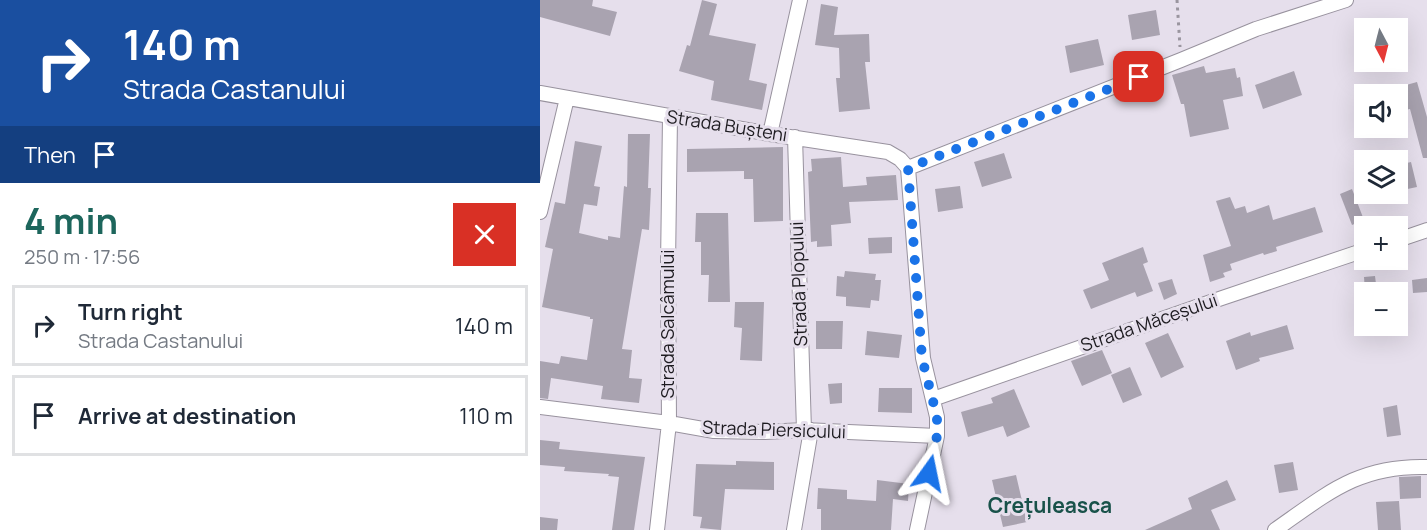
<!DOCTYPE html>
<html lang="en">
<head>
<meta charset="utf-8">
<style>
  :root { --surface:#fff; --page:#f2f2f3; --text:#1f2937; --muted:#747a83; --line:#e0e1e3; --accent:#1d665c }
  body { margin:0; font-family:Manrope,sans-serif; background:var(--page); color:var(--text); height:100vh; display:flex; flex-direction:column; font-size:22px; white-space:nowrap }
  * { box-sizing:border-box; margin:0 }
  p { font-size:20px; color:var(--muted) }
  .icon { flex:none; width:33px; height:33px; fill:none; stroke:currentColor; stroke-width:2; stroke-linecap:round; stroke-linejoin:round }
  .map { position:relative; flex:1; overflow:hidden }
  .panel { display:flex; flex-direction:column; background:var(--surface); width:540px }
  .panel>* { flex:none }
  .guide { background:#1a4fa0; color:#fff; overflow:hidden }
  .needle { width:39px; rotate:173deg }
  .fabs { position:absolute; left:814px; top:18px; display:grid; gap:12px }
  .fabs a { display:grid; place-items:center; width:54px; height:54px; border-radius:0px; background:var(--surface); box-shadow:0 6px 24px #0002; font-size:30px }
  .pin { position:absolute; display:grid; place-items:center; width:51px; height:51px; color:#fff; margin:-26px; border-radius:12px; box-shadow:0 3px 9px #0006 }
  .me { position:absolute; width:66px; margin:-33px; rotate:12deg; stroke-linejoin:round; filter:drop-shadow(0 0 4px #0008) }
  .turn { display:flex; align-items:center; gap:21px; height:126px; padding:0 24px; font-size:27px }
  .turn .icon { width:78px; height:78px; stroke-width:2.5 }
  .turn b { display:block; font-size:42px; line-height:51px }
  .then { display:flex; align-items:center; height:57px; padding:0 24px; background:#0003; gap:12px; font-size:22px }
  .round { display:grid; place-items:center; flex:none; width:63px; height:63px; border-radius:0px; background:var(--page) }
  .head { display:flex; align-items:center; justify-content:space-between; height:102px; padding:0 24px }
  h1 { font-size:36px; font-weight:700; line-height:45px; color:var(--accent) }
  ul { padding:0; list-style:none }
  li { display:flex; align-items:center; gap:18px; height:81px; margin:0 12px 9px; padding:0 12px; border:3px solid var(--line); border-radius:0px }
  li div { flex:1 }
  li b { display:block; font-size:22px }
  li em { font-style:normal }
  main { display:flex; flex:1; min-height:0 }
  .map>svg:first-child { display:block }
  .building { fill:#a9a3b0 }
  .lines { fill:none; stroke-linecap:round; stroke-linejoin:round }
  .street-casing { stroke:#98929e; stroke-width:16 }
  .path { stroke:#9a959f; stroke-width:3; stroke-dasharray:3 4.5; stroke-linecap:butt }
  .street { stroke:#fff; stroke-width:14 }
  .route { stroke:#1a73e8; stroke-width:10; stroke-dasharray:0 18 }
  .labels { text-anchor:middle; stroke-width:6; stroke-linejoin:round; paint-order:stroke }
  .street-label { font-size:18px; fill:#1d1b20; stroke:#e6dfec }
  .quarter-label { font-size:21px; font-weight:bold; fill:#19524a; stroke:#e6dfec }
</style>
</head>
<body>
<main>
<section class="panel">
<div class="guide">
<div class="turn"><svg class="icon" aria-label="right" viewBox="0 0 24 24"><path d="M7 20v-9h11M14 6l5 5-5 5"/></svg><div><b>140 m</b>Strada Castanului</div></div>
<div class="then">Then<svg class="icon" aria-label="arrive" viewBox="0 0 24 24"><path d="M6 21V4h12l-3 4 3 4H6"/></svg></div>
</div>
<div class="head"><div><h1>4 min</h1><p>250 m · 17:56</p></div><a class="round" style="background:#d93025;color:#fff"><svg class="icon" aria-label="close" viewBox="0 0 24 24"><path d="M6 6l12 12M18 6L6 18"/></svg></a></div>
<ul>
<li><svg class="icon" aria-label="right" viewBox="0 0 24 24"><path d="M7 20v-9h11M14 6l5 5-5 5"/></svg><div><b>Turn right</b><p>Strada Castanului</p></div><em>140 m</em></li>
<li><svg class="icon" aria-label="arrive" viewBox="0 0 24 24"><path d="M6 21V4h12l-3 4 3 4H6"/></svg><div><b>Arrive at destination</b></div><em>110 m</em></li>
</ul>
</section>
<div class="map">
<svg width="887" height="530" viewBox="0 0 887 530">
  <rect width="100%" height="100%" fill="#e6dfec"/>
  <path class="building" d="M0,0H53L52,6L77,12L70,36L0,17Z
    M162,0L177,4L169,35L216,44L209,80L227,84L222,110L171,100L174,81L139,71L147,45L150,46Z
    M281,4L298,7L294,35L329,34L330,62H325L330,109L299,112L296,78H300L299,48L275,45Z
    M616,10L620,35L592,40L588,15Z
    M558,39L564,65L530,73L525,46Z
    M664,66L666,73L695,68L697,78L700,77L703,96L683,100L689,129L650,137L644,104H641L632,75Z
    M754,71L762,95L723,109L715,85Z
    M877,82L887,117V158H883L870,109L865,110L859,87Z
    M88,134H110L108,188H111L109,230L102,229L82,349L92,350L89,378L102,379L99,403L61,399L63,386L11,378L8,399L0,398V361L19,364L21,356L47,360L53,319H50V317L2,307L13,249L5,247L15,202L25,204L35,141L62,146L54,186L60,187L57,206L44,204L39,233L68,240V236L80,238L84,186L87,187Z
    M243,147V221L214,222L213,179H204V171L147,172V149Z
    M464,153L472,178L442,187L434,162Z
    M301,157L303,187L327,185L326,177L356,175L358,200L309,202L311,223L291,225L292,246L277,247V241L271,242L268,172L272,171L271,159Z
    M871,162L877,187L858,191V165Z
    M420,186L423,208L398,212L395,189Z
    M812,189L824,220L812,225L800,194Z
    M690,197L695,209L705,206L707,213L729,205L733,220L775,207L783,232L736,247L737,251L724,255L723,253L690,264L692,270L683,273L685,277L670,282L663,255L691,246L676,201Z
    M156,213H188L190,302H168L169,275H161V242H155Z
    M352,237V253L329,254L328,238Z
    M603,247L608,262L603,264L613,291L597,297L595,292L551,309L543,290L569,280L562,263Z
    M305,271L336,274L335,280H341L339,301L331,300L330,308L306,306V297L296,296L297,276L304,277Z
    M835,276L837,292H825L824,277Z
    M887,278V292L873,293L872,280Z
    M632,279L637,294L624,300L618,283Z
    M195,302H224L222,361L200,360L202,328L194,327Z
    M276,321H303L302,349H276Z
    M747,325L754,349L719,358L720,361L696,370L686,341L710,332L711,336Z
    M327,331L362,335L359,358L325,355Z
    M628,333L644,367L621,378L605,343Z
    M562,350L572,373L542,386L531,361Z
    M590,367L602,395L583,403L571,375Z
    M302,383V403L290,404L288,384Z
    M339,388H372V413L338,412Z
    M474,389L490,427L467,437L463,426L428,437L421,412L453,403L451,398Z
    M857,405L861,435L847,437L843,408Z
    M0,440L20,442L19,449L105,457L94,530H72L79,477L68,476L69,474L24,471L25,467L0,465Z
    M196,461L234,462V490L185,489L181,530L160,528L162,517L153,516L156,464L196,465Z
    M753,462L758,490L739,493L734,465Z
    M476,475L487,522L463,527L452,480Z
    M881,476V498L860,499L859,477Z
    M337,480L369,484L368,501L353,499L351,530H281V509H277L278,488L307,490V499L336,501Z
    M687,480L696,500L671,510L680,530H605L652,509L648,498Z
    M859,501L861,530H838L836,502Z
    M0,517L18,519L17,530H0Z"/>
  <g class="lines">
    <g class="street-casing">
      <path id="street" d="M0,93L230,134L348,152L360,159L368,168
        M230,134L260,0
        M255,137L264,430
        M368,168L641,60L716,29L806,0
        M368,168L383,358L397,417V436L377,530
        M0,212L27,98
        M858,240L887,230
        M393,399L682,298L825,250
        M0,407L129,423L174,431L225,432L264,430L397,436
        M117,530L129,423L128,266L130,117
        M254,530L271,430
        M735,530C788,493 819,465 887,467"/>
    </g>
    <path class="path" d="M637,0L640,47"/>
    <use href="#street" class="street"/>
  </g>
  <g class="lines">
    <path class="route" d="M389,473L397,436V417L382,358L368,168L599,77"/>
  </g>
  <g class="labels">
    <g class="street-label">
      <text transform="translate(187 126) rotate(9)" y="6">Strada Bușteni</text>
      <text transform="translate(259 284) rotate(-92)" y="6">Strada Plopului</text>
      <text transform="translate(609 323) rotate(-19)" y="6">Strada Măceșului</text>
      <text transform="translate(128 324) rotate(-90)" y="6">Strada Salcâmului</text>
      <text transform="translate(234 430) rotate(2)" y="6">Strada Piersicului</text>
    </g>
    <g class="quarter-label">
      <text x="510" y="513">Crețuleasca</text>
    </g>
  </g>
</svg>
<div class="fabs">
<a><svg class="needle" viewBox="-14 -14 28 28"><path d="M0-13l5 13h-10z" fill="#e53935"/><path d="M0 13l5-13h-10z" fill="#747a83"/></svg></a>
<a><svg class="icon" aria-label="sound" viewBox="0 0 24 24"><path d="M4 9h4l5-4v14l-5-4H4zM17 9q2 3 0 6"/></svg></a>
<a><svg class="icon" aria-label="layers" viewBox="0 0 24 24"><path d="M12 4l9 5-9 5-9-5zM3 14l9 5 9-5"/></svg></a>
<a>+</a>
<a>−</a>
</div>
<div class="pin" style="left:599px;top:77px;background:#d93025"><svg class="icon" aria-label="arrive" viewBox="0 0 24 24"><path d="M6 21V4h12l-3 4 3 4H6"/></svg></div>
<svg class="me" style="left:389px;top:473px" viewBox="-20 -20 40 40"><path d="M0-17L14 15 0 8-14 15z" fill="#1a73e8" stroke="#fff" stroke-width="4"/></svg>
</div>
</main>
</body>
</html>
